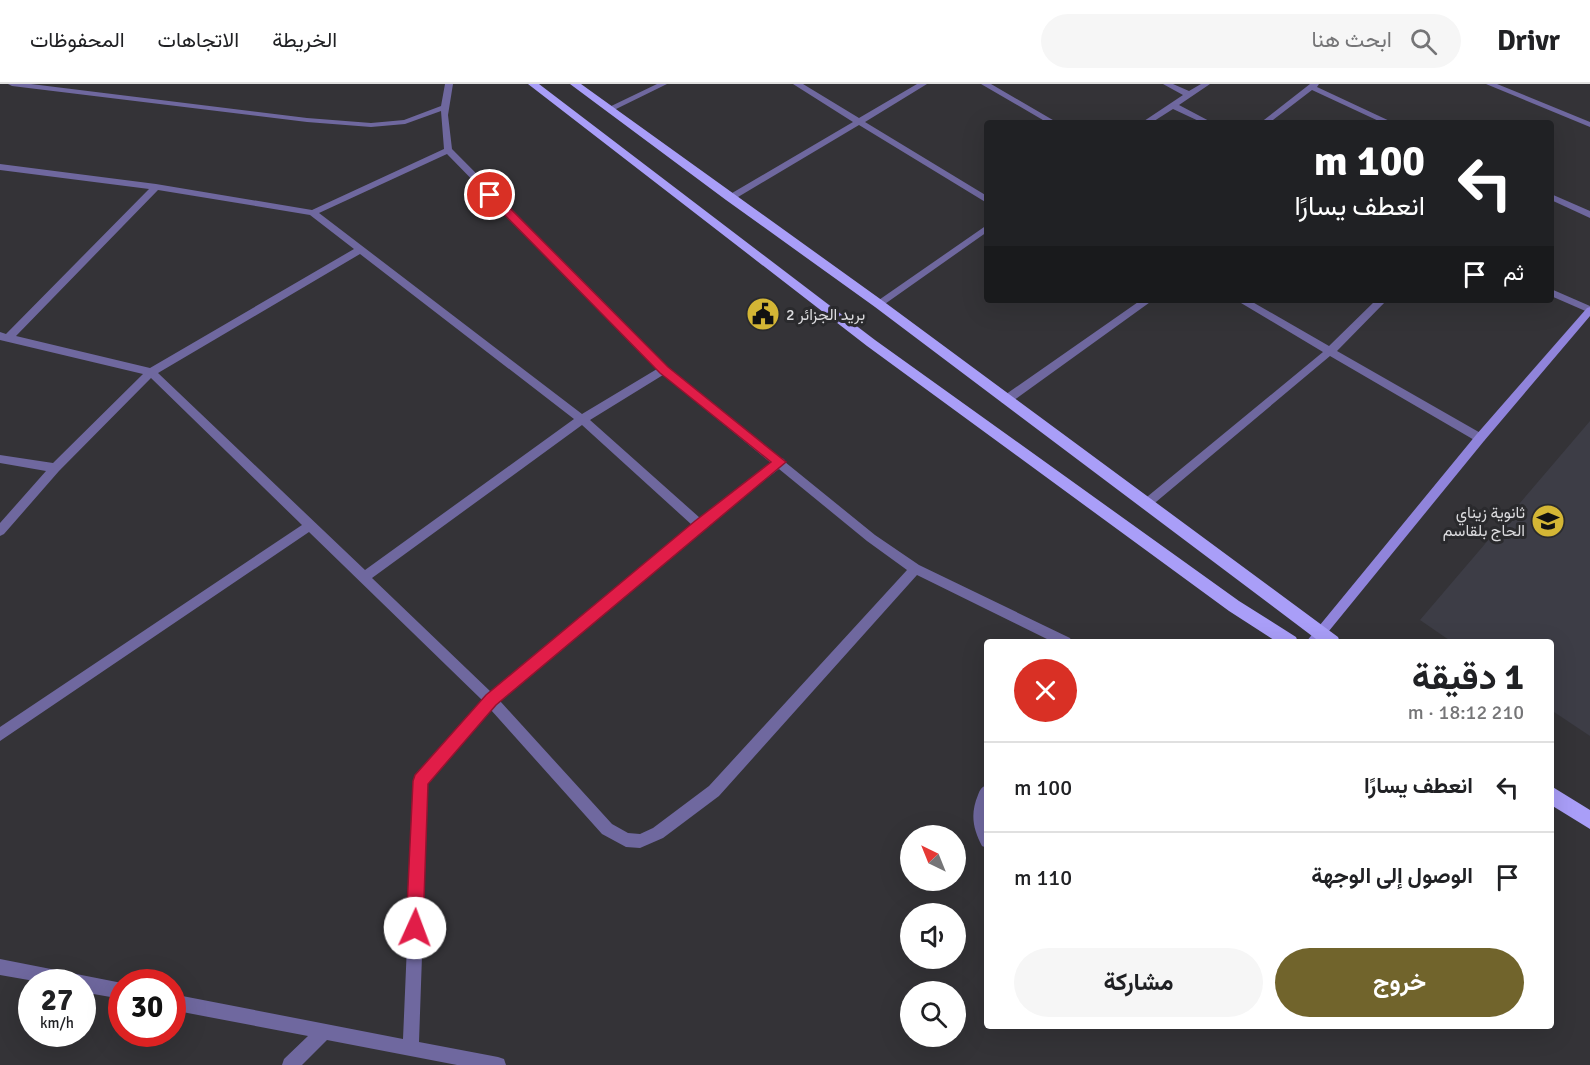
<!DOCTYPE html>
<html lang="ar">
<head>
<meta charset="utf-8">
<style>
  :root { --surface:#fff; --page:#f6f6f6; --text:#202124; --muted:#757577; --line:#e0e0e0; --accent:#71642c }
  body { margin:0; font-family:Signika,Vazirmatn,sans-serif; background:var(--page); color:var(--text); direction:rtl; height:100vh; display:flex; flex-direction:column; font-size:22px; white-space:nowrap }
  * { box-sizing:border-box; margin:0 }
  p { font-size:20px; color:var(--muted) }
  .icon { flex:none; width:33px; height:33px; fill:none; stroke:currentColor; stroke-width:2; stroke-linecap:round; stroke-linejoin:round }
  .map { position:relative; flex:1; overflow:hidden; direction:ltr }
  .details { position:absolute; left:984px; top:555px; width:570px; height:390px; display:flex; flex-direction:column; background:var(--surface); border-radius:6px; box-shadow:0 6px 24px #0002; direction:rtl }
  .details>* { flex:none }
  .hud { position:absolute; left:984px; top:36px; width:570px; height:183px; border-radius:6px; box-shadow:0 6px 24px #0002; direction:rtl; background:#202124; color:#fff; overflow:hidden }
  .needle { width:39px; rotate:317deg }
  .controls { position:absolute; left:900px; top:741px; display:grid; gap:12px }
  .controls a { display:grid; place-items:center; width:66px; height:66px; border-radius:50%; background:var(--surface); box-shadow:0 6px 24px #0002; font-size:30px }
  .speed { position:absolute; left:18px; top:885px; display:flex; gap:12px; font-size:30px; font-weight:700; text-align:center }
  .speed>* { display:grid; place-content:center; width:78px; height:78px; border-radius:50%; background:var(--surface); box-shadow:0 6px 24px #0002; line-height:1 }
  .speed small { font-size:15px; font-weight:400 }
  .speed .limit { border:9px solid #d22; background:#fff; color:#111 }
  .pin { position:absolute; display:grid; place-items:center; width:51px; height:51px; color:#fff; margin:-26px; border:3px solid #fff; border-radius:50%; box-shadow:0 2px 6px #0007 }
  .me { position:absolute; width:66px; margin:-33px; rotate:2deg; stroke-linejoin:round; filter:drop-shadow(0 0 4px #0008) }
  .turn { display:flex; align-items:center; gap:21px; height:126px; padding:0 30px; font-size:27px }
  .turn .icon { width:78px; height:78px; stroke-width:2.5 }
  .turn b { display:block; font-size:42px; line-height:51px }
  .then { display:flex; align-items:center; height:57px; padding:0 30px; background:#0003; gap:12px; font-size:22px }
  .round { display:grid; place-items:center; flex:none; width:63px; height:63px; border-radius:32px; background:var(--page) }
  .headline { display:flex; align-items:center; justify-content:space-between; height:102px; padding:0 30px }
  h1 { font-size:36px; font-weight:700; line-height:45px }
  .cta { display:flex; gap:12px; margin-top:auto; padding:12px 30px }
  .cta a { flex:1; height:69px; border-radius:36px; background:var(--accent); color:#fff; font-size:24px; font-weight:700; line-height:69px; text-align:center }
  .cta a+a { background:var(--page); color:var(--text) }
  ul { padding:0; list-style:none }
  li { display:flex; align-items:center; gap:18px; height:90px; padding:0 30px; border-top:2px solid var(--line) }
  li div { flex:1 }
  li b { display:block; font-size:22px }
  li em { font-style:normal }
  header { display:flex; align-items:center; gap:36px; box-sizing:border-box; height:84px; padding:0 30px; background:var(--surface); border-bottom:2px solid var(--line) }
  header strong { font-size:28px }
  nav { display:flex; gap:33px; margin-inline-start:auto; font-size:21px }
  .search { width:420px; height:54px; background:var(--page); display:flex; align-items:center; gap:15px; box-sizing:border-box; padding:0 21px; border-radius:33px; color:var(--muted); font-size:22px }
  .map>svg:first-child { display:block }
  .built { fill:#3d3d46 }
  .lines { fill:none; stroke-linecap:round; stroke-linejoin:round }
  .minor { fill:#6f689f; fill-rule:evenodd }
  .secondary { fill:#9084db; fill-rule:evenodd }
  .primary { fill:#a99ef8; fill-rule:evenodd }
  .route { fill:#e11d48; stroke:#92132f; stroke-width:1.5 }
  .labels { text-anchor:middle; stroke-width:6; stroke-linejoin:round; paint-order:stroke }
  .poi-label { font-size:16px; fill:#dcdcdf; stroke:#2a2a2d; text-anchor:start }
</style>
</head>
<body>
<header>
<strong>Drivr</strong>
<div class="search"><svg class="icon" aria-label="search" viewBox="0 0 24 24"><circle cx="10" cy="10" r="6"/><path d="M15 15l6 6"/></svg>ابحث هنا</div>
<nav><a>الخريطة</a><a>الاتجاهات</a><a>المحفوظات</a></nav>
</header>
<div class="map">
<svg width="1590" height="981" viewBox="0 0 1590 981">
  <rect width="100%" height="100%" fill="#343337"/>
  <path class="built" d="M1590,337V652L1551,626V558H1452L1420,536Z"/>
  <g class="lines">
    <path class="minor" d="M8,0H31L307,34L371,39L404,36L441,22L445,0H453L448,31L452,65L668,283L780,374L784,375L785,378L875,451L919,481L1070,554L1072,558H1053L917,491L719,712L663,754L640,764L626,763L602,750L491,626L428,700L419,958L498,973L504,975L506,981H457L327,956L302,981H282L284,975L308,952L172,926V910L403,955L414,697L416,692L482,616L309,448L0,657V643L302,441L151,294L59,387L4,450L0,452V439L46,387L0,379V371L53,379L143,290L0,256V248L6,250L149,105L0,86V80L156,100L312,126L444,65L441,27L405,40L371,43L307,38L12,2ZM447,70L657,285L582,330L319,129ZM158,106L310,131L354,165L150,284L16,252ZM360,170L574,335L365,486L158,289ZM663,291L771,379L700,434L590,336ZM582,341L692,441L491,608L372,494ZM779,385L867,457L907,486L709,702L653,744L640,750L628,749L612,740L500,617L704,444Z
      M657,0H667L612,27L605,25Z
      M793,0H803L859,34L917,0H927L865,38L987,112V119L859,41L733,116H727V112L853,38Z
      M981,0H991L1058,39H1048Z
      M1163,0H1173L1189,7L1201,0H1210L1179,21L1213,39H1203L1173,25L1151,39H1141L1183,11Z
      M1310,0H1319L1317,3L1394,39H1383L1312,6L1269,39H1260Z
      M1486,0H1497L1590,38V43Z
      M1551,110L1590,127V134L1551,116Z
      M987,141V148L882,222H876V218Z
      M1551,205L1590,222V229L1551,212Z
      M1141,216H1153L1010,319H1002L1001,316L1002,313Z
      M1236,216H1249L1329,262L1376,216H1387L1337,267L1484,351L1485,354L1484,357H1476L1330,272L1150,423H1142L1140,420L1142,417L1323,268Z
      M987,701V764L982,762C973,745 970,730 978,711C980,706 981,703 987,701Z
      M0,875L122,899V915L82,908V898H40L0,891Z"/>
    <path class="secondary" d="M1590,223V232L1484,357L1320,558H1306L1476,351L1587,224Z"/>
    <path class="primary" d="M528,0H539L875,256L1239,517L1296,553L1298,558H1277L1229,527L867,262Z
      M570,0H581L883,217L1338,553L1340,558H1320L875,223L726,116Z
      M1551,702L1590,726V745L1551,721Z"/>
  </g>
  <path class="route" d="M490,107L494,108L668,283L786,378L496,621L428,700L423,844L421,850L415,853L409,850L406,844L413,697L415,691L486,611L695,437L771,378L660,289L487,113L485,111Z"/>
  <defs>
    <g id="civic-disc" transform="scale(1.725)"><circle r="9.5" fill="#d4b635" stroke="#2a2a2d"/><path d="M-.6-6.5H3V-4.5H.6V-3L4-1V1h2V6H-6V1h2V-1L-.6-3ZM-1.2 2.5V6h2.4V2.5Z" fill="#111"/></g>
    <g id="school-disc" transform="scale(1.725)"><circle r="9.5" fill="#d4b635" stroke="#2a2a2d"/><path d="M0-5L7-2L0 1L-7-2ZM-4 1L0 2.5L4 1V4Q0 6-4 4Z" fill="#111"/></g>
  </defs>
  <g fill-rule="evenodd">
    <use href="#civic-disc" x="763" y="230"/>
    <use href="#school-disc" x="1548" y="437"/>
  </g>
  <g class="labels">
    <g class="poi-label">
      <text x="786" y="236">بريد الجزائر 2</text>
      <text x="1525" y="434" text-anchor="end">ثانوية زيناي<tspan x="1525" dy="18">الحاج بلقاسم</tspan></text>
    </g>
  </g>
</svg>
<div class="controls">
<a><svg class="needle" viewBox="-14 -14 28 28"><path d="M0-13l5 13h-10z" fill="#e53935"/><path d="M0 13l5-13h-10z" fill="#757577"/></svg></a>
<a><svg class="icon" aria-label="sound" viewBox="0 0 24 24"><path d="M4 9h4l5-4v14l-5-4H4zM17 9q2 3 0 6"/></svg></a>
<a><svg class="icon" aria-label="search" viewBox="0 0 24 24"><circle cx="10" cy="10" r="6"/><path d="M15 15l6 6"/></svg></a>
</div>
<div class="speed"><div>27<small>km/h</small></div><div class="limit">30</div></div>
<div class="pin" style="left:490px;top:111px;background:#d93025"><svg class="icon" aria-label="arrive" viewBox="0 0 24 24"><path d="M6 21V4h12l-3 4 3 4H6"/></svg></div>
<svg class="me" style="left:415px;top:844px" viewBox="-20 -20 40 40"><circle r="19" fill="#fff"/><path d="M0-13L10 11 0 6-10 11z" fill="#e11d48"/></svg>
<div class="hud">
<div class="turn"><svg class="icon" aria-label="left" viewBox="0 0 24 24"><path d="M17 20v-9H6M10 6l-5 5 5 5"/></svg><div><b>100 m</b>انعطف يسارًا</div></div>
<div class="then">ثم<svg class="icon" aria-label="arrive" viewBox="0 0 24 24"><path d="M6 21V4h12l-3 4 3 4H6"/></svg></div>
</div>
<section class="details">
<div class="headline"><div><h1>1 دقيقة</h1><p>210 m · 18:12</p></div><a class="round" style="background:#d93025;color:#fff"><svg class="icon" aria-label="close" viewBox="0 0 24 24"><path d="M6 6l12 12M18 6L6 18"/></svg></a></div>
<ul>
<li><svg class="icon" aria-label="left" viewBox="0 0 24 24"><path d="M17 20v-9H6M10 6l-5 5 5 5"/></svg><div><b>انعطف يسارًا</b></div><em>100 m</em></li>
<li><svg class="icon" aria-label="arrive" viewBox="0 0 24 24"><path d="M6 21V4h12l-3 4 3 4H6"/></svg><div><b>الوصول إلى الوجهة</b></div><em>110 m</em></li>
</ul>
<div class="cta"><a>خروج</a><a>مشاركة</a></div>
</section>
</div>
</body>
</html>
